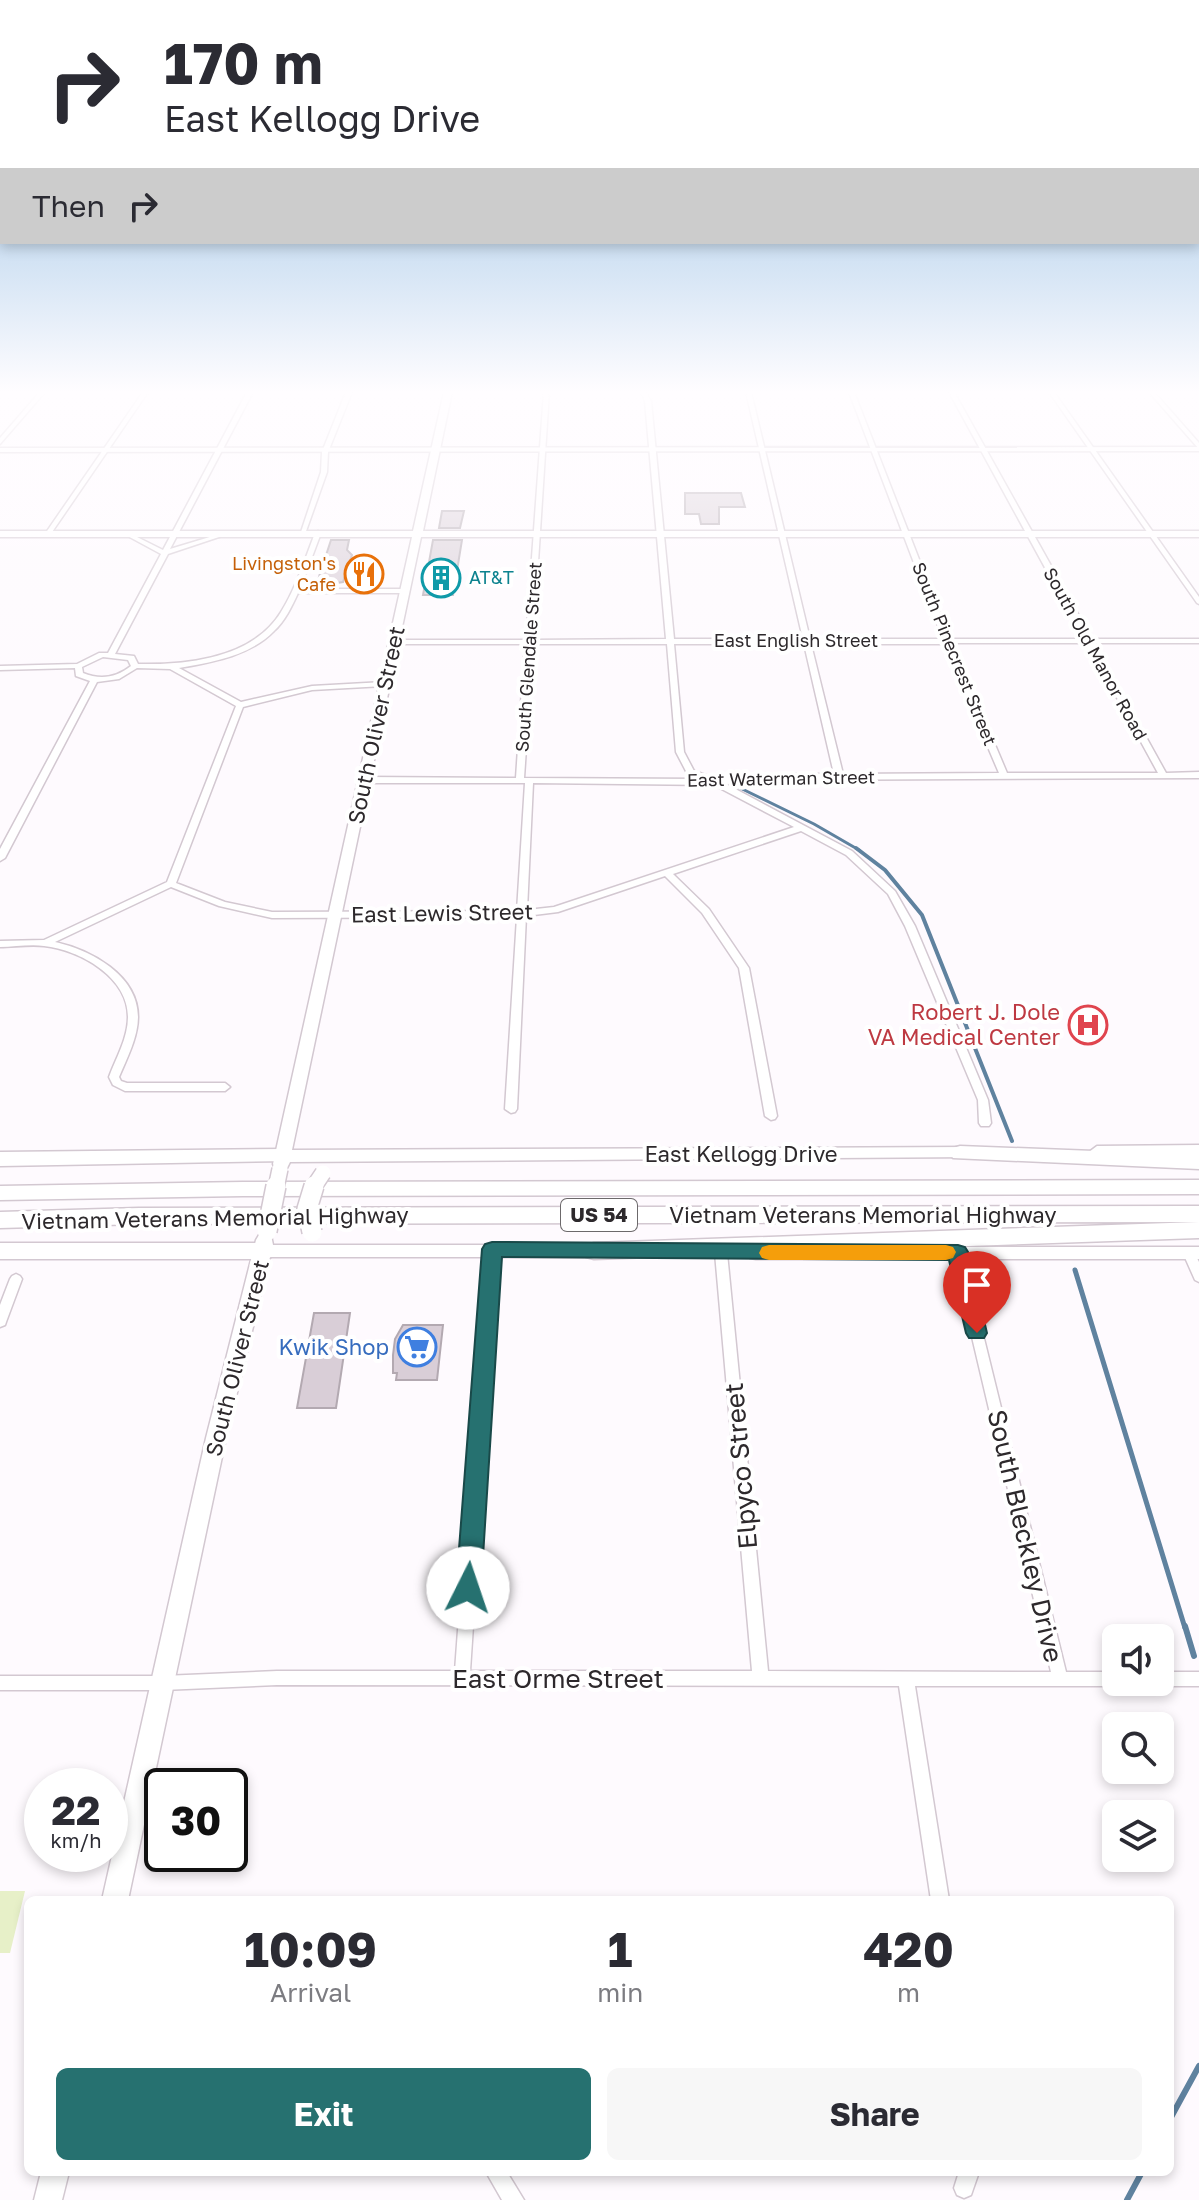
<!DOCTYPE html>
<html lang="en">
<head>
<meta charset="utf-8">
<style>
  :root { --surface:#fff; --page:#f7f7f7; --text:#2b2b33; --muted:#7c7c81; --accent:#267170 }
  body { margin:0; font-family:"Golos Text",sans-serif; background:var(--page); color:var(--text); height:100vh; display:flex; flex-direction:column; font-size:30px; white-space:nowrap }
  * { box-sizing:border-box; margin:0 }
  p { font-size:26px; color:var(--muted) }
  .icon { flex:none; width:44px; height:44px; fill:none; stroke:currentColor; stroke-width:2; stroke-linecap:round; stroke-linejoin:round }
  .map { position:relative; flex:1; overflow:hidden }
  .panel { position:absolute; left:24px; top:1896px; width:1150px; height:280px; display:flex; flex-direction:column; background:var(--surface); border-radius:12px; box-shadow:0 4px 12px #0003 }
  .panel>* { flex:none }
  .top-card { position:absolute; left:0px; top:0px; width:1200px; height:244px; box-shadow:0 4px 12px #0003; background:#fff; color:var(--text); overflow:hidden }
  .controls { position:absolute; left:1102px; top:1624px; display:grid; gap:16px }
  .controls a { display:grid; place-items:center; width:72px; height:72px; border-radius:12px; background:var(--surface); box-shadow:0 4px 12px #0003; font-size:40px }
  .speed { position:absolute; left:24px; top:1768px; display:flex; gap:16px; font-size:40px; font-weight:700; text-align:center }
  .speed>* { display:grid; place-content:center; width:104px; height:104px; border-radius:50%; background:var(--surface); box-shadow:0 4px 12px #0003; line-height:1 }
  .speed small { font-size:20px; font-weight:400 }
  .speed .limit { border:4px solid #111; border-radius:12px; background:#fff; color:#111 }
  .pin { position:absolute; display:grid; place-items:center; width:68px; height:68px; color:#fff; margin:-82px -34px; border-radius:50% 50% 50% 0; rotate:-45deg; box-shadow:0 0 8px #0007 }
  .pin .icon { rotate:45deg }
  .me { position:absolute; width:88px; margin:-44px; rotate:4deg; stroke-linejoin:round; filter:drop-shadow(0 0 6px #0008) }
  .turn { display:flex; align-items:center; gap:28px; height:168px; padding:0 32px; font-size:36px }
  .turn .icon { width:104px; height:104px; stroke-width:2.5 }
  .turn b { display:block; font-size:56px; line-height:68px }
  .then { display:flex; align-items:center; height:76px; padding:0 32px; background:#0003; gap:16px; font-size:30px }
  .eta { display:flex; justify-content:space-evenly; align-items:center; height:136px; text-align:center }
  .eta b { font-size:48px; font-weight:700; line-height:56px }
  .action { display:flex; gap:16px; margin-top:auto; padding:16px 32px }
  .action a { flex:1; height:92px; border-radius:12px; background:var(--accent); color:#fff; font-size:32px; font-weight:700; line-height:92px; text-align:center }
  .action a+a { background:var(--page); color:var(--text) }
  .map>svg:first-child { display:block }
  .green { fill:#e7f0c8 }
  .lines { fill:none; stroke-linecap:round; stroke-linejoin:round }
  .stream-far3 { stroke:#5f829f; stroke-width:3 }
  .stream-far2 { stroke:#5f829f; stroke-width:4 }
  .stream-far1 { stroke:#5f829f; stroke-width:5 }
  .stream { stroke:#5f829f; stroke-width:6 }
  .building { fill:#d9ced7; stroke:#b3a9b1; stroke-width:2 }
  .minor-casing { stroke:#d3c8d1; stroke-width:3 }
  .tertiary-casing { stroke:#d3c8d1; stroke-width:3 }
  .secondary-casing { stroke:#d3c8d1; stroke-width:3 }
  .motorway-casing { stroke:#d3c8d1; stroke-width:3 }
  .minor { fill:#fff; fill-rule:evenodd }
  .tertiary { fill:#fff; fill-rule:evenodd }
  .secondary { fill:#fff; fill-rule:evenodd }
  .motorway { fill:#fff; fill-rule:evenodd }
  .secondary-bridge-far1-casing { stroke:#d3c8d1; stroke-width:18; stroke-linecap:butt }
  .secondary-bridge-casing { stroke:#d3c8d1; stroke-width:22; stroke-linecap:butt }
  .secondary-bridge-far1 { stroke:#fff; stroke-width:15 }
  .secondary-bridge { stroke:#fff; stroke-width:19 }
  .route { fill:#267170; stroke:#194949; stroke-width:2 }
  .slow { fill:#f59e0b }
  .labels { text-anchor:middle; stroke-width:8; stroke-linejoin:round; paint-order:stroke }
  .far-food-label { font-size:18px; fill:#c56008; stroke:#fff; text-anchor:end }
  .far-culture-label { font-size:18px; fill:#0d838f; stroke:#fff; text-anchor:start }
  .far-street-label { font-size:18px; fill:#2d292c; stroke:#fff }
  .shield { fill:#fff; stroke:#6c696b; stroke-width:2 }
  .shield-label { font-size:20px; font-weight:bold; fill:#2d292c }
  .street-label { font-size:22px; fill:#2d292c; stroke:#fff }
  .health-label { font-size:22px; fill:#be3a42; stroke:#fff; text-anchor:end }
  .shop-label { font-size:22px; fill:#366cbe; stroke:#fff; text-anchor:end }
  .near-street-label { font-size:26px; fill:#2d292c; stroke:#fff }
</style>
</head>
<body>
<div class="map">
<svg width="1199" height="2200" viewBox="0 0 1199 2200">
  <rect width="100%" height="100%" fill="#fefafe"/>
  <path class="green" d="M0,1891H25L10,1953H0Z"/>
  <g class="lines">
    <path class="stream-far3" d="M736,786L814,824L859,850"/>
    <path class="stream-far2" d="M856,848L885,870L922,915L1012,1141"/>
    <path class="stream-far1" d="M1075,1270L1185,1628"/>
    <path class="stream" d="M1185,1626L1194,1656
      M1170,2119L1199,2066
      M1127,2200L1142,2172"/>
  </g>
  <path class="building" d="M685,493H741L745,507H719V524H701L699,514H685Z
    M442,511H464L460,528H439Z
    M331,540H349L347,550L352,555L343,582L316,586Z
    M433,540H462L453,595H423Z
    M314,1313H350L336,1408H297Z
    M403,1325H443L437,1380H396L397,1373H393V1355L395,1339Z"/>
  <g class="lines">
    <g class="minor-casing">
      <path id="minor" d="M40,392H45L0,444V438Z
        M143,392H148L50,535H46L45,534Z
        M247,392H253L170,549L223,533L228,534L168,554L115,654L134,656L138,664C187,665 253,658 281,612C296,588 305,559 315,533L318,531L321,533L300,589H404L407,591L404,593H298C292,606 285,621 274,631C250,656 212,662 179,668L241,702L312,686L384,682L388,684L384,686L312,690L243,707L176,883L225,902L272,912L517,911L525,783H364L360,780L364,777L516,778L525,644H393L389,642L393,640H526L544,392H549L533,640L666,639L645,401L641,392H645L651,401L674,639H803L746,392H751L810,639H943L849,392H854L950,639H1084L949,392H954L1092,639H1199V643H1094L1166,773L1199,772V778L773,780L726,784L852,851L895,891L915,926L988,1100L991,1123L989,1126H981L979,1123L978,1100L905,926L888,894L846,855L801,831L673,874L709,909L749,968L777,1116L775,1119L771,1120L765,1116L739,968L702,913L665,876L558,912L526,916L517,1109L515,1112L511,1113L505,1109L517,917L272,918L219,906L171,887L55,942C91,950 138,975 138,1017C138,1037 127,1058 119,1077L121,1081L127,1083H225L230,1087L225,1091H125L113,1085L109,1077C116,1058 128,1038 128,1017C128,977 80,950 44,946C30,944 14,947 0,947V941L44,940L167,882L236,706L170,669L137,668L119,679L97,682L5,858L0,861V849L90,681L76,676L75,668L0,670V666L77,664L99,653H108L161,554L124,534L129,533L163,550ZM952,643H1087L1158,773H1007ZM533,644H667L676,752L688,775L701,779L524,778ZM674,644H804L834,774H773L717,779L694,771L684,752ZM811,644H944L999,773L843,774ZM103,657L128,660L131,666C116,678 100,680 83,673L82,667ZM533,783L714,785L794,827L554,907L527,910Z
        M346,392H352L328,452L327,472L305,534L300,535L321,472L322,452Z
        M1049,392H1054L1199,597V604L1197,603Z
        M1149,392H1154L1199,443V449Z
        M492,1245L496,1246L498,1249L470,1671H752L715,1253L717,1250H725L727,1253L768,1671L1051,1672L952,1252L954,1249H962L1066,1672H1116V1682H1123L1116,1686H915L949,1900H931L899,1686L277,1685L163,1690H0V1676H163L277,1671H455L486,1249L488,1246Z
        M1189,1249L1193,1250L1199,1262V1282L1195,1280L1183,1253L1185,1250Z
        M16,1274L20,1276L22,1279L6,1322L5,1325L0,1327V1305L10,1279L12,1276Z
        M1160,1672H1199V1686H1160L1153,1682H1160Z
        M486,2172H507L524,2200H502Z
        M959,2172H979L971,2195L964,2198L957,2195L954,2188Z"/>
    </g>
    <g class="tertiary-casing">
      <path id="tertiary" d="M1199,447V451L0,452V448Z"/>
    </g>
    <g class="secondary-casing">
      <path id="secondary" d="M444,392H452L423,531H1199V537H421L292,1150L969,1147L975,1149L977,1153L975,1157L290,1162L287,1168H275L273,1164L412,537H0V531H413Z
        M1199,1145V1157L1097,1158L1089,1152L1097,1146Z
        M265,1234L271,1235L273,1245H605L611,1246L614,1251L611,1256L605,1257H270L226,1438L128,1900H102L206,1438L256,1240L259,1235Z
        M756,1247H1199V1259H756L750,1258L747,1253L750,1248Z
        M41,2172H69L62,2200H34Z"/>
    </g>
    <g class="motorway-casing">
      <path id="motorway" d="M960,1146L1199,1155V1169L953,1158L950,1153L953,1148Z
        M283,1149L290,1151L293,1156L290,1161L0,1166V1152Z
        M1199,1180V1194L243,1196L0,1200V1186L243,1182Z
        M1199,1206V1222L139,1224L0,1228V1212L139,1208Z
        M1199,1222V1238L594,1259L586,1257L583,1251L586,1245L594,1243Z
        M0,1243H263L271,1245L274,1251L271,1257L263,1259H0Z"/>
    </g>
    <use href="#minor" class="minor"/>
    <use href="#tertiary" class="tertiary"/>
    <use href="#secondary" class="secondary"/>
    <use href="#motorway" class="motorway"/>
    <g class="secondary-bridge-far1-casing">
      <path id="secondary-bridge-far1" d="M276,1188L280,1169
        M313,1188L323,1173"/>
    </g>
    <g class="secondary-bridge-casing">
      <path id="secondary-bridge" d="M267,1231L276,1186
        M312,1232L307,1209L314,1186"/>
    </g>
    <use href="#secondary-bridge-far1" class="secondary-bridge-far1"/>
    <use href="#secondary-bridge" class="secondary-bridge"/>
  </g>
  <linearGradient id="sky" x2="0" y2="1"><stop stop-color="#7aafde"/><stop offset="0.56" stop-color="#fffdff"/><stop offset="1" stop-color="#fffdff" stop-opacity="0"/></linearGradient>
  <rect width="1199" height="700" fill="url(#sky)"/>
  <path class="route" d="M492,1242L958,1245L965,1247L968,1252L987,1333L984,1338H969L966,1333L949,1260L502,1257L481,1588L477,1596L468,1599L460,1596L456,1588L482,1249L485,1244Z"/>
  <path class="slow" d="M769,1245H946L953,1247L956,1252L953,1258L946,1260H769L762,1258L759,1253L762,1247Z"/>
  <defs>
    <g id="restaurant-ring" transform="scale(2)"><circle r="9.5" fill="#fff" stroke="#e8710a" stroke-width="1.5"/><path d="M-5-6h1v4h1v-4h1v4h1v-4h1v5L-1.5 .5V6h-2V.5L-5-1ZM5-6V6H3V1.5H1.5Q1.5-4 5-6Z" fill="#e8710a"/></g>
    <g id="building-ring" transform="scale(2)"><circle r="9.5" fill="#fff" stroke="#0f9aa8" stroke-width="1.5"/><path d="M-4-6H4V6H1V3H-1V6H-4ZM-2.5-4.3h1.7v1.8h-1.7ZM.8-4.3h1.7v1.8H.8ZM-2.5-1h1.7V.8h-1.7ZM.8-1h1.7V.8H.8Z" fill="#0f9aa8"/></g>
    <g id="hospital-ring" transform="scale(2)"><circle r="9.5" fill="#fff" stroke="#e0444e" stroke-width="1.5"/><path d="M-5-5h3v3.5h4V-5h3V5h-3V1.5h-4V5h-3Z" fill="#e0444e"/></g>
    <g id="supermarket-ring" transform="scale(2)"><circle r="9.5" fill="#fff" stroke="#3f7fe0" stroke-width="1.5"/><path d="M-6-5.5h2.5l.6 2H6L4.5 2H-2.5L-4.4-4H-6ZM-1.5 3.2a1.3 1.3 0 1 0 .1 0ZM3 3.2a1.3 1.3 0 1 0 .1 0Z" fill="#3f7fe0"/></g>
  </defs>
  <g fill-rule="evenodd">
    <use href="#restaurant-ring" x="364" y="574"/>
    <use href="#building-ring" x="441" y="578"/>
    <use href="#hospital-ring" x="1088" y="1025"/>
    <use href="#supermarket-ring" x="417" y="1347"/>
  </g>
  <g class="labels">
    <g class="far-food-label">
      <text x="336" y="570">Livingston's<tspan x="336" dy="21">Cafe</tspan></text>
    </g>
    <g class="far-culture-label">
      <text x="469" y="584">AT&amp;T</text>
    </g>
    <g class="far-street-label">
      <text x="796" y="647">East English Street</text>
      <text transform="translate(954 654) rotate(68)" y="6">South Pinecrest Street</text>
      <text transform="translate(1095 654) rotate(61)" y="6">South Old Manor Road</text>
      <text transform="translate(529 657) rotate(-86)" y="6">South Glendale Street</text>
      <text transform="translate(781 779) rotate(-1)" y="6">East Waterman Street</text>
    </g>
    <rect class="shield" x="561" y="1199" width="76" height="32" rx="6"/>
    <g class="shield-label">
      <text x="599" y="1222">US 54</text>
    </g>
    <g class="street-label">
      <text transform="translate(376 725) rotate(-78)" y="8">South Oliver Street</text>
      <text transform="translate(442 913) rotate(-1)" y="8">East Lewis Street</text>
      <text x="741" y="1162">East Kellogg Drive</text>
      <text x="863" y="1223">Vietnam Veterans Memorial Highway</text>
      <text transform="translate(215 1218) rotate(-1)" y="8">Vietnam Veterans Memorial Highway</text>
      <text transform="translate(237 1358) rotate(-76)" y="8">South Oliver Street</text>
    </g>
    <g class="health-label">
      <text x="1060" y="1020">Robert J. Dole<tspan x="1060" dy="25">VA Medical Center</tspan></text>
    </g>
    <g class="shop-label">
      <text x="389" y="1355">Kwik Shop</text>
    </g>
    <g class="near-street-label">
      <text transform="translate(741 1466) rotate(-95)" y="9">Elpyco Street</text>
      <text transform="translate(1025 1536) rotate(77)" y="9">South Bleckley Drive</text>
      <text x="558" y="1688">East Orme Street</text>
    </g>
  </g>
</svg>
<div class="controls">
<a><svg class="icon" aria-label="sound" viewBox="0 0 24 24"><path d="M4 9h4l5-4v14l-5-4H4zM17 9q2 3 0 6"/></svg></a>
<a><svg class="icon" aria-label="search" viewBox="0 0 24 24"><circle cx="10" cy="10" r="6"/><path d="M15 15l6 6"/></svg></a>
<a><svg class="icon" aria-label="layers" viewBox="0 0 24 24"><path d="M12 4l9 5-9 5-9-5zM3 14l9 5 9-5"/></svg></a>
</div>
<div class="speed"><div>22<small>km/h</small></div><div class="limit">30</div></div>
<div class="pin" style="left:977px;top:1333px;background:#d93025"><svg class="icon" aria-label="arrive" viewBox="0 0 24 24"><path d="M6 21V4h12l-3 4 3 4H6"/></svg></div>
<svg class="me" style="left:468px;top:1588px" viewBox="-20 -20 40 40"><circle r="19" fill="#fff"/><path d="M0-13L10 11 0 6-10 11z" fill="#267170"/></svg>
<div class="top-card">
<div class="turn"><svg class="icon" aria-label="right" viewBox="0 0 24 24"><path d="M7 20v-9h11M14 6l5 5-5 5"/></svg><div><b>170 m</b>East Kellogg Drive</div></div>
<div class="then">Then<svg class="icon" aria-label="right" viewBox="0 0 24 24"><path d="M7 20v-9h11M14 6l5 5-5 5"/></svg></div>
</div>
<section class="panel">
<div class="eta">
<div><b>10:09</b><p>Arrival</p></div>
<div><b>1</b><p>min</p></div>
<div><b>420</b><p>m</p></div>
</div>
<div class="action"><a>Exit</a><a>Share</a></div>
</section>
</div>
</body>
</html>
